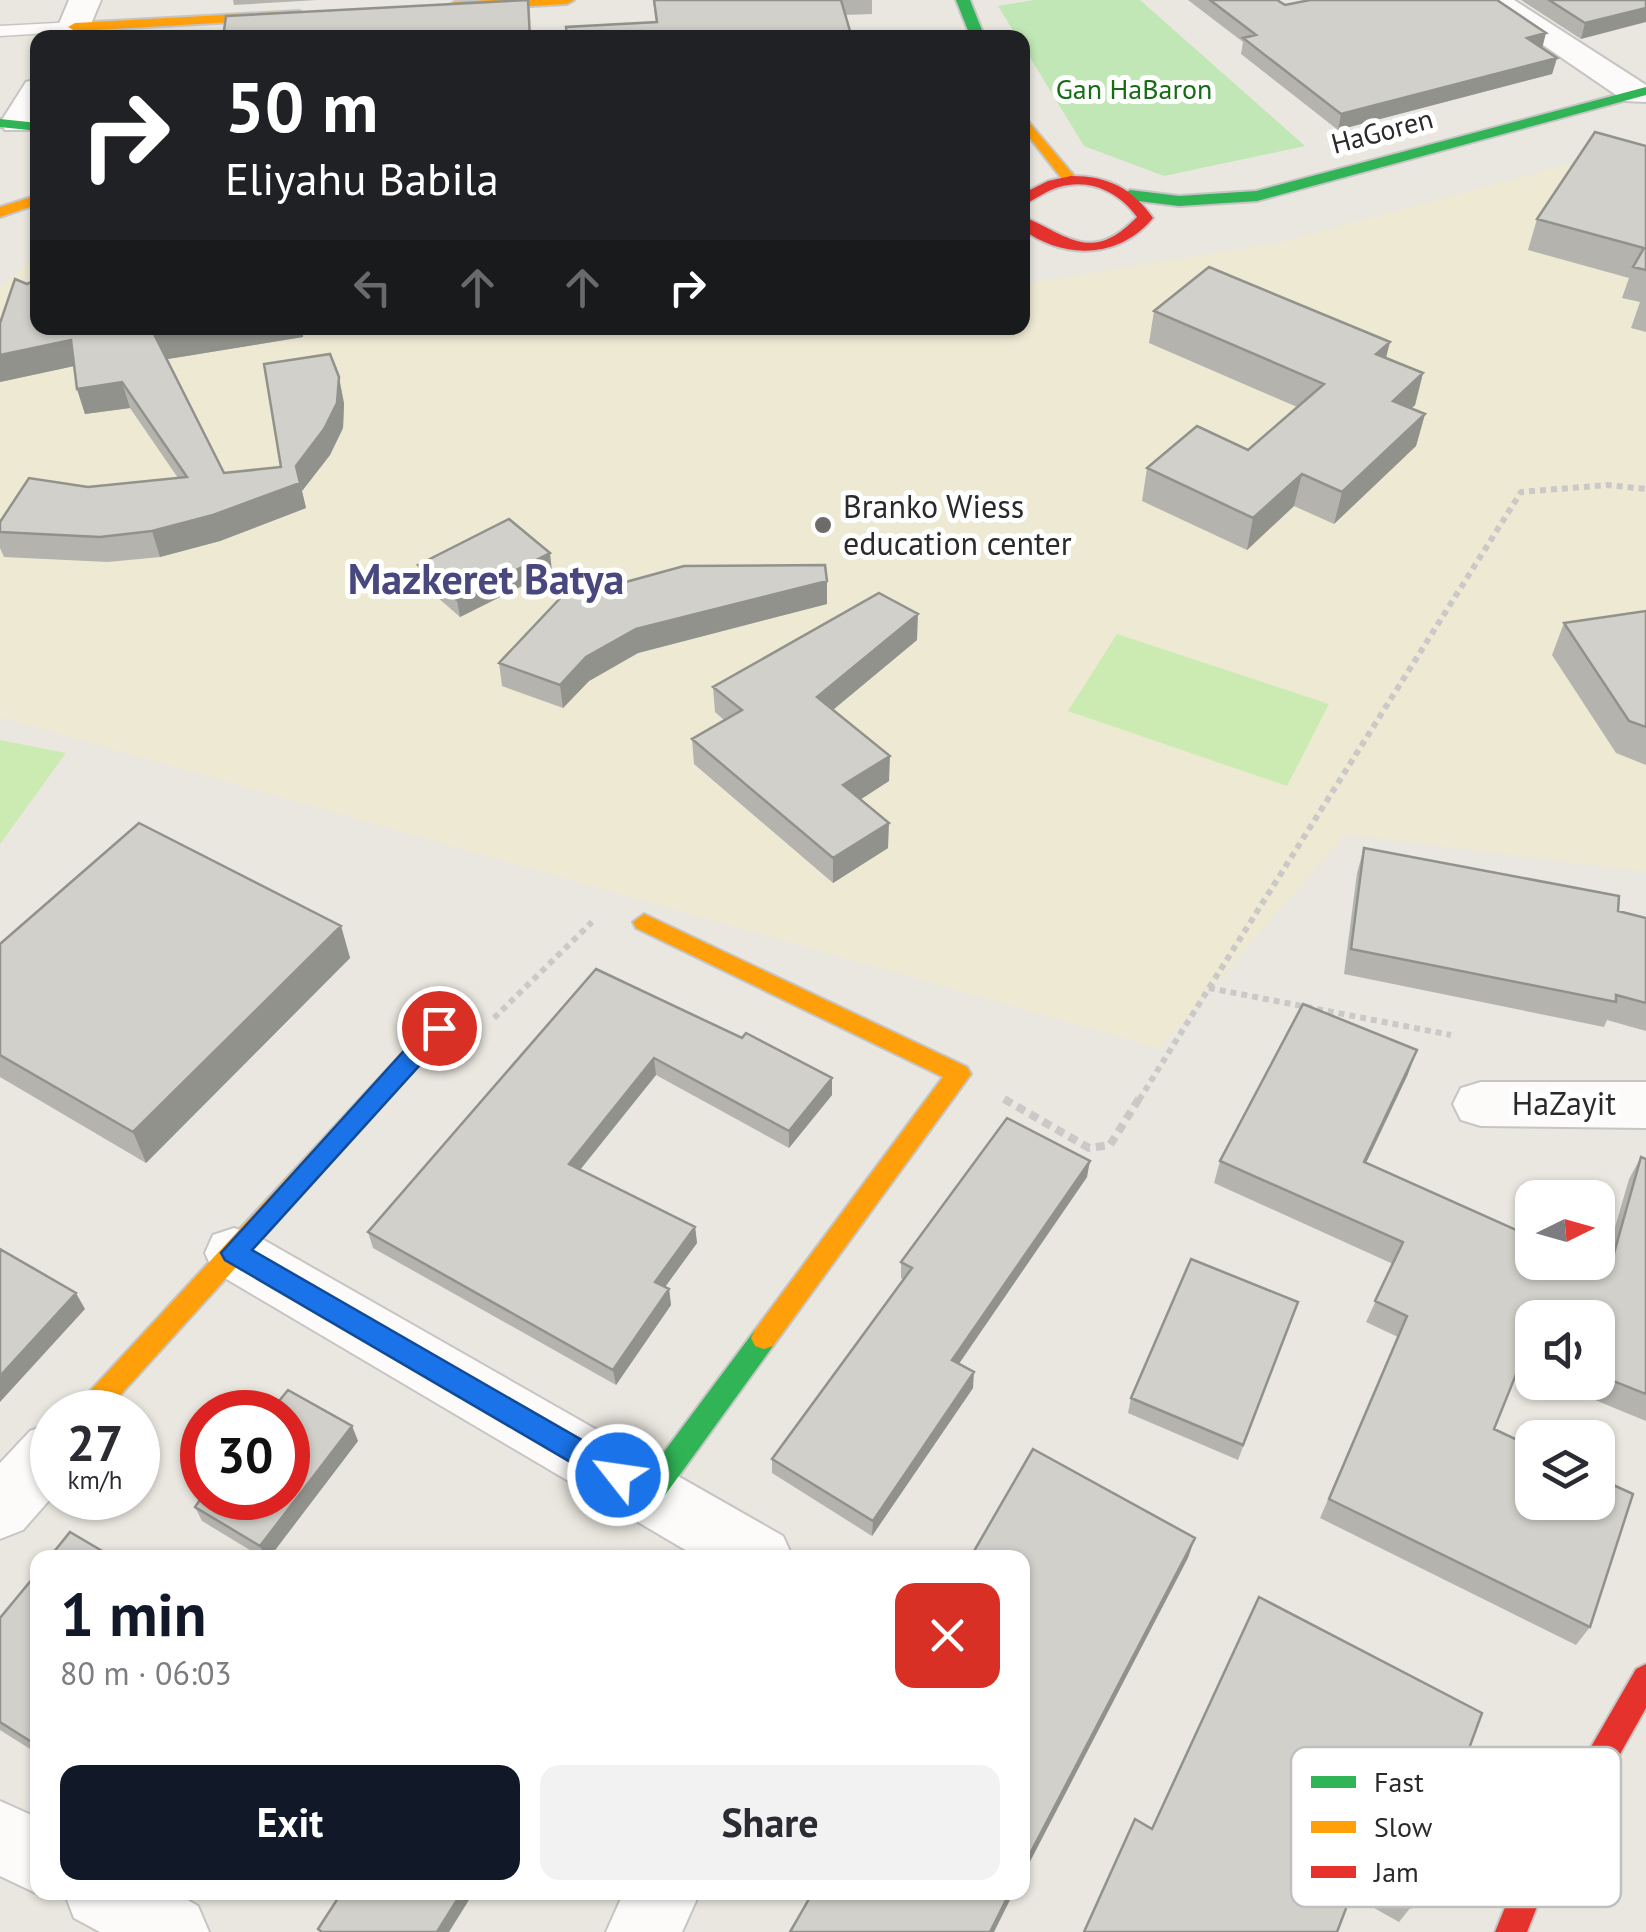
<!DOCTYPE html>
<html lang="en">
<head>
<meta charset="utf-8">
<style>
  :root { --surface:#fff; --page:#f2f2f3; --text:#2b2b33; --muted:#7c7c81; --accent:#111827 }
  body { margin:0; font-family:"PT Sans",sans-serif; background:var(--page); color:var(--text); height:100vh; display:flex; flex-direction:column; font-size:38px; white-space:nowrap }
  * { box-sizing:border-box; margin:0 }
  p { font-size:32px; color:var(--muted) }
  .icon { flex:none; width:55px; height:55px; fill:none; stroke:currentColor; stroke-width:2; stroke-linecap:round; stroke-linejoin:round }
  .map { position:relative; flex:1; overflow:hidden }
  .panel { position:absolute; left:30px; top:1550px; width:1000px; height:350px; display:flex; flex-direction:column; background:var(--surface); border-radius:20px; box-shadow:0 2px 8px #0004 }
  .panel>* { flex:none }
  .hud { position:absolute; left:30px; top:30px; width:1000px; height:305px; border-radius:20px; box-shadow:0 2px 8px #0004; background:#202124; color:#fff; overflow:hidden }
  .needle { width:65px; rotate:85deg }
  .controls { position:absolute; left:1515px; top:1180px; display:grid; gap:20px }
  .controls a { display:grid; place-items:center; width:100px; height:100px; border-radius:20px; background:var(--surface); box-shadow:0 2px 8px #0004; font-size:50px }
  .speed { position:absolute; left:30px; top:1390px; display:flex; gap:20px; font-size:50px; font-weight:700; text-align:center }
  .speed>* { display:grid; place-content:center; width:130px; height:130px; border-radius:50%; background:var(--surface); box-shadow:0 2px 8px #0004; line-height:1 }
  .speed small { font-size:25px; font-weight:400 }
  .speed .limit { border:15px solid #d22; background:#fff; color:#111 }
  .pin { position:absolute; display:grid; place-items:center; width:85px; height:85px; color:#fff; margin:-42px; border:5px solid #fff; border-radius:50%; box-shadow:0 2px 10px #0007 }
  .me { position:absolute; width:110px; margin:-55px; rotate:300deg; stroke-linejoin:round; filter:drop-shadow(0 0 8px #0008) }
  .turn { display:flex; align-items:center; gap:35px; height:210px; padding:0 30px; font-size:45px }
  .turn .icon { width:130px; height:130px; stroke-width:2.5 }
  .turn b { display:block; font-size:70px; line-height:85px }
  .lanes { display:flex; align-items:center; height:95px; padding:0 30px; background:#0003; justify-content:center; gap:50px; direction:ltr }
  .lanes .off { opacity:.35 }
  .round { display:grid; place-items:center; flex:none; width:105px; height:105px; border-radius:20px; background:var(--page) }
  .summary { display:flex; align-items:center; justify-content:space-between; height:170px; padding:0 30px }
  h1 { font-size:60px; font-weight:700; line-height:75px; color:var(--accent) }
  .primary-button { display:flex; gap:20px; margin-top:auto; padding:20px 30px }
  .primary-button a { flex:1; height:115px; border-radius:20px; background:var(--accent); color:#fff; font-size:40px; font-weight:700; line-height:115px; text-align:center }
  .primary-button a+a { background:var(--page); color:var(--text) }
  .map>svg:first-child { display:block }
  .education { fill:#ede9d3 }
  .green { fill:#c1e7b6 }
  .pitch { fill:#ccebb3 }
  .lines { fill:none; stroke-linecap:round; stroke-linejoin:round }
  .lane-casing { stroke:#c6c5c5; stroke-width:3 }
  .street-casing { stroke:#c6c5c5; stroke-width:4 }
  .fast-casing { stroke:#c6c5c5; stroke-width:4 }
  .slow-casing { stroke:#c6c5c5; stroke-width:4 }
  .jam-casing { stroke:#c6c5c5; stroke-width:4 }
  .path-far1 { stroke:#cac9c8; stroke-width:6; stroke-dasharray:6 5; stroke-linecap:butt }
  .path { stroke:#cac9c8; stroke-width:8; stroke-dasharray:9 6; stroke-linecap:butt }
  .lane { fill:#fcfbfa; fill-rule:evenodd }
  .street { fill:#fcfbfa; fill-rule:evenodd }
  .fast { fill:#30b455; fill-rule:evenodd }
  .slow { fill:#ff9f0a; fill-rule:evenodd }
  .jam { fill:#e5322d; fill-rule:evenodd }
  .wall { fill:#b4b3ae }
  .shaded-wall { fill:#92928d }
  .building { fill:#d1d0ca; stroke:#92928d; stroke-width:2.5 }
  .route { fill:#1a73e8; stroke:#114b97; stroke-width:2.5 }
  .poi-dot { fill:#6d6c69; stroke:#fff; stroke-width:4 }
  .labels { text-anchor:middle; stroke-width:10; stroke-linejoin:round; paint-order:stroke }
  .far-park-label { font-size:28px; fill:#176c16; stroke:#fff }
  .far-street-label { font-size:28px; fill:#2a2a2a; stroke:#fff }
  .poi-label { font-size:32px; fill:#2a2a2a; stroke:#fff; text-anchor:start }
  .street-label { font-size:32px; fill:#2a2a2a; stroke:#fff }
  .district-label { font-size:42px; font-weight:bold; fill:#48487e; stroke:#fff }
  .key { fill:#fff; stroke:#bfbfbf; stroke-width:2.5 }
  .key-label { font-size:28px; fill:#2a2a2a }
</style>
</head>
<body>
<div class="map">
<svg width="1646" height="1932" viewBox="0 0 1646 1932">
  <rect width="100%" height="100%" fill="#e9e7df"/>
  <path class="education" d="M1646,143V872L1346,834L1159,1048L0,717V288L37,254L38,328H658L717,333L750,328H1022L1023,284L1282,242Z"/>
  <path class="green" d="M1034,0H1140L1305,146L1164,176L1084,146L1023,46L1022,38L1017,37L998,6Z"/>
  <path class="pitch" d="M1117,634L1329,704L1287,786L1068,711Z
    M0,740L66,753L0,844Z"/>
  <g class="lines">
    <g class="lane-casing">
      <path id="lane" d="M75,22L83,27L81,31L0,36V26Z"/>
    </g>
    <g class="street-casing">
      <path id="street" d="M69,0H101L85,38H53Z
        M1477,0H1514L1646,85V102L1625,101Z
        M38,79V117L29,130H5L0,123L26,82Z
        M1481,1082H1646V1128L1481,1126L1461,1120L1453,1104L1461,1088Z
        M234,1228L255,1235L783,1536L793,1558H699L213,1271L205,1253L213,1235Z
        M52,1423V1497L23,1530L0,1539V1463L30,1431Z
        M0,1801L38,1818V1892H42L38,1894L0,1876Z
        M64,1892H174L198,1906L209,1932H100L74,1918Z
        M624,1892H700L682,1932H606Z"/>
    </g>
    <g class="fast-casing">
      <path id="fast" d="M956,0H970L985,38H971Z
        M1646,87V95L1257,201L1179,206L1130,200L1122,195L1130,190L1179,196L1256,191Z
        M0,119L38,123V131L0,127Z
        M764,1327L773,1330L777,1338L773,1346L660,1502L650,1506L640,1502L636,1493L640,1484L755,1330Z"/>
    </g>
    <g class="slow-casing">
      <path id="slow" d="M492,0H574L567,4L455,10L448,6L455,2Z
        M299,11L306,15L304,18L75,31L68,27L75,23Z
        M1022,114L1076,178V184H1066L1022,128Z
        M38,195V204L0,217V207Z
        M644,914L967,1067L971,1074L773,1346L764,1349L755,1346L751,1338L755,1330L943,1077L636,928L633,922Z
        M439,1019L447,1022L451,1028L447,1034L105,1412H75L79,1403L431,1022Z"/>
    </g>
    <g class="jam-casing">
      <path id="jam" d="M1071,176C1108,176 1132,188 1153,218C1119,259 1064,260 1022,229V216C1068,235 1091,265 1137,217C1119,192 1090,178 1059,187C1045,191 1035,200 1022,205V194L1048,181Z
        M1646,1664V1708L1544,1889L1527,1932H1495L1521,1868L1636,1669Z"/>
    </g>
    <path class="path-far1" d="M1209,988L1521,492L1607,485L1646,489
      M494,1018L592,922
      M1139,1100L1209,988L1451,1035"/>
    <path class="path" d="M1004,1099L1089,1148L1110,1145L1140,1097"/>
    <use href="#lane" class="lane"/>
    <use href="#street" class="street"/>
    <use href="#fast" class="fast"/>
    <use href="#slow" class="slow"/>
    <use href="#jam" class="jam"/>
  </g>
  <path class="wall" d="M233,0H317L234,5Z
    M653,0H872V14L656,22Z
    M1188,0H1277L1285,5L1542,48L1557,58L1552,74L1338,130L1241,54L1243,42Z
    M1521,0H1646L1581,39Z
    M1646,146V332L1631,328L1640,302L1622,298L1629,278L1528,250L1537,219Z
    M27,284L303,337L167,359L224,473L281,467L344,403L343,428L330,455L302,491L306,508L220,541L160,557L108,562L4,557L0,548V522L88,487L178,478L130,408L85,414L77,389L74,366L0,382Z
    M1154,311L1386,358L1423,373L1415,405L1412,408L1425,414L1416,446L1334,524L1294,506L1247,550L1142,501L1147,468L1248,450L1297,407L1149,343Z
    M418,565L552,571L460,617L421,583Z
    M600,589L827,604L638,653L589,681L563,708L502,686L499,663Z
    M1646,611V765L1616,753L1552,655L1564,623Z
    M917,640L833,710L889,781L860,799L888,848L833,883L694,764L692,739L724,720L715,712L713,687Z
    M1364,848L1646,918V1031L1607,1020L1604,1027L1344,974L1357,873Z
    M341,926L350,958L146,1163L0,1077V944Z
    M596,969L742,1038L832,1095L789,1148L656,1075L580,1170L695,1227L697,1243L665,1287L669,1289L671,1305L616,1385L373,1248L368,1232Z
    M1408,1074L1366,1163L1603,1269L1629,1179L1641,1157L1646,1159V1421L1551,1382H1598V1318H1532V1375L1518,1369L1494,1429L1590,1627L1576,1645L1320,1518L1398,1337L1366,1322L1393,1264L1214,1183L1220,1161Z
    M1087,1177L959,1364L973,1388L872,1536L772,1473V1459L903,1280L901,1278V1262Z
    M1298,1302L1238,1460L1128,1413L1131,1398Z
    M352,1426L358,1441L269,1558H263L202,1521L195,1507Z
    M38,1572V1754L0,1730V1618Z
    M1259,1597L1411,1907L1399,1922L1351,1895L1152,1829Z"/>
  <path class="shaded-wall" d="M1646,8V22L1581,39L1585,23Z
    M1546,33L1542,49L1527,38Z
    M1557,58L1552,74L1338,130L1341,114Z
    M198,328H303V337L162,360L154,334Z
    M71,340L79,365L0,382V355Z
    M1390,342L1382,374L1376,354Z
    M1423,373L1415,405L1385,433L1393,401Z
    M339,377L344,403L343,428L330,455L302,491L296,466Z
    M122,382L130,408L85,414L77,389Z
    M1425,414L1416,446L1334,524L1342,492Z
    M1302,474L1294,506L1247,550L1253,518Z
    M300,483L306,508L220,541L160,557L152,531Z
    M550,553L552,571L460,617L457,600Z
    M827,581V604L638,653L589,681L563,708L560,685L586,657L636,629Z
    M918,614L917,640L817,723V697Z
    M890,756L889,781L843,811V785Z
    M889,823L888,848L833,883V858Z
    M341,926L350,958L146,1163L133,1132Z
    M1417,1050L1408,1074L1356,1184L1364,1162Z
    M654,1058L656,1075L571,1181L569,1164Z
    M832,1078V1095L789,1148V1131Z
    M1090,1161L1087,1177L951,1375L952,1360Z
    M695,1227L697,1243L657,1298L655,1282Z
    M669,1289L671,1305L616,1385L613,1370Z
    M76,1293L85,1309L0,1402V1376Z
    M974,1372L973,1388L872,1536L873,1521Z
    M352,1426L358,1441L269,1558H266L260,1546Z
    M1195,1538L1188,1558L1022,1877V1869Z
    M462,1892H474L449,1932H437Z
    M1010,1892H1014L994,1932H990Z"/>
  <path class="building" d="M528,0L530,38H223L226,16Z
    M654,0H841L852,38H567L566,27L657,22Z
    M1210,0H1277L1285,5L1310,0H1497L1546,33L1527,38L1557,58L1341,114L1243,38L1256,35Z
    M1549,0H1646V8L1585,23Z
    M1595,132L1646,146V270L1633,267L1644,248L1537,219Z
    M1209,267L1390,342L1376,354L1423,373L1393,401L1425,414L1342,492L1302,474L1253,518L1147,468L1197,426L1248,450L1324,384L1154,311Z
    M38,278V328H198L154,334L224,473L281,467L264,364L330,354L339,377L337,403L324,429L296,466L300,483L213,515L152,531L100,537L0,532V522L29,478L88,487L187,477L122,382L77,389L71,340L0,355V323L15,279L27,284Z
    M509,519L550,553L457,600L418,565Z
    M825,565L827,581L636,629L586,657L560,685L499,663L583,574L600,589L684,566Z
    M879,593L918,614L817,697L890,756L843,785L889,823L833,858L692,739L742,710L713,687Z
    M1646,611V727L1629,721L1564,623Z
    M139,823L341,926L133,1132L0,1055V944Z
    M1364,848L1619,896L1618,911L1646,918V1003L1616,995V1002L1351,949Z
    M596,969L742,1038L746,1033L832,1078L789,1131L654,1058L569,1164L695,1227L655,1282L669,1289L613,1370L368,1232Z
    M1303,1004L1417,1050L1364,1162L1532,1237V1262H1589L1609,1271L1641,1157L1646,1159V1394L1598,1375V1318H1532V1349L1527,1347L1494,1429L1532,1447V1502H1598V1478L1633,1494L1590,1627L1329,1499L1407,1316L1375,1301L1403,1242L1220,1161Z
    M1007,1118L1090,1161L952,1360L974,1372L873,1521L772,1459L912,1268L901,1262Z
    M0,1249L76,1293L0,1376Z
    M1191,1259L1298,1302L1243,1445L1131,1398Z
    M288,1390L352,1426L260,1546L195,1507L202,1497L288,1498V1412H270Z
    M1033,1449L1195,1538L1022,1869V1558H970Z
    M70,1532L114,1558H49Z
    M38,1572V1746L0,1722V1618Z
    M1259,1597L1482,1713L1411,1907L1358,1877L1337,1932H1084L1135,1819L1152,1829Z
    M342,1892H462L437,1932H322L318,1929Z
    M813,1892H1010L990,1932H790Z"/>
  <path class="route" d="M439,1019L447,1022V1035L252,1250L627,1466L631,1475L627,1484L618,1488L608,1484L225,1260L221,1253L430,1022Z"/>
  <circle class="poi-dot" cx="823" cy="525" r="10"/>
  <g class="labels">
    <g class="far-park-label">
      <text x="1134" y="99">Gan HaBaron</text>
    </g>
    <g class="far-street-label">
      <text transform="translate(1382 131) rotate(-15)" y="10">HaGoren</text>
    </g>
    <g class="poi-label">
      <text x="843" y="518">Branko Wiess<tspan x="843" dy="37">education center</tspan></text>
    </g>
    <g class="street-label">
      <text x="1564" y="1115">HaZayit</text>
    </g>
    <g class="district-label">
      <text x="486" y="594">Mazkeret Batya</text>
    </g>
  </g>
  <rect x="1291" y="1747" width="330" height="160" rx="15" class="key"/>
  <rect x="1311" y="1776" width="45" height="12" fill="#30b455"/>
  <rect x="1311" y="1821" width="45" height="12" fill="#ff9f0a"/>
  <rect x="1311" y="1866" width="45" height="12" fill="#e5322d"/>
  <g class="key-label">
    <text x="1374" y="1792">Fast</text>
    <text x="1374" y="1837">Slow</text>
    <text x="1374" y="1882">Jam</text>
  </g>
</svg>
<div class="controls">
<a><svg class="needle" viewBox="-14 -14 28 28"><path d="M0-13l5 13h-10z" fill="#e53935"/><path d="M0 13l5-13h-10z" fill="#7c7c81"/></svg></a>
<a><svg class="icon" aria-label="sound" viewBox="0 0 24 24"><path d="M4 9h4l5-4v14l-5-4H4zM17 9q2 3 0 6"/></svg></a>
<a><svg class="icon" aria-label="layers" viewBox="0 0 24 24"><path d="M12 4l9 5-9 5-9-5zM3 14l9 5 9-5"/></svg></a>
</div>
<div class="speed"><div>27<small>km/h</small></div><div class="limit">30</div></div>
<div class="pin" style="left:439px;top:1028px;background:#d93025"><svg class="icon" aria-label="arrive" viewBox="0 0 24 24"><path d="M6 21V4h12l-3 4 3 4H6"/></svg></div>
<svg class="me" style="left:618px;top:1475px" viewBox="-20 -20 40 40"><circle r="17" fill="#1a73e8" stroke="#fff" stroke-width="3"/><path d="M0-11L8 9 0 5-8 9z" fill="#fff"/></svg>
<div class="hud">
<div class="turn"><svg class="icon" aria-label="right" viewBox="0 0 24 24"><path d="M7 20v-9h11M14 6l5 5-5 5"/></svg><div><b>50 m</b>Eliyahu Babila</div></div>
<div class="lanes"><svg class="icon off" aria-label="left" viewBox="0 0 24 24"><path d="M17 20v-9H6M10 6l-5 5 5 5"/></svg><svg class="icon off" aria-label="ahead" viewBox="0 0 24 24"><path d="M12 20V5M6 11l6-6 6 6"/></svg><svg class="icon off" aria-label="ahead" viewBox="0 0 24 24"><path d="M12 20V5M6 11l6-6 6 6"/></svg><svg class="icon" aria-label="right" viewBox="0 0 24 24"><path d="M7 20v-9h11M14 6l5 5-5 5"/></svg></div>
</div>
<section class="panel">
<div class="summary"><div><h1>1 min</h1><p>80 m · 06:03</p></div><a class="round" style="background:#d93025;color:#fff"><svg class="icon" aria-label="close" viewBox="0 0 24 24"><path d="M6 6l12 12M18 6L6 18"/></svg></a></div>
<div class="primary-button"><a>Exit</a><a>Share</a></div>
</section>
</div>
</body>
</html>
